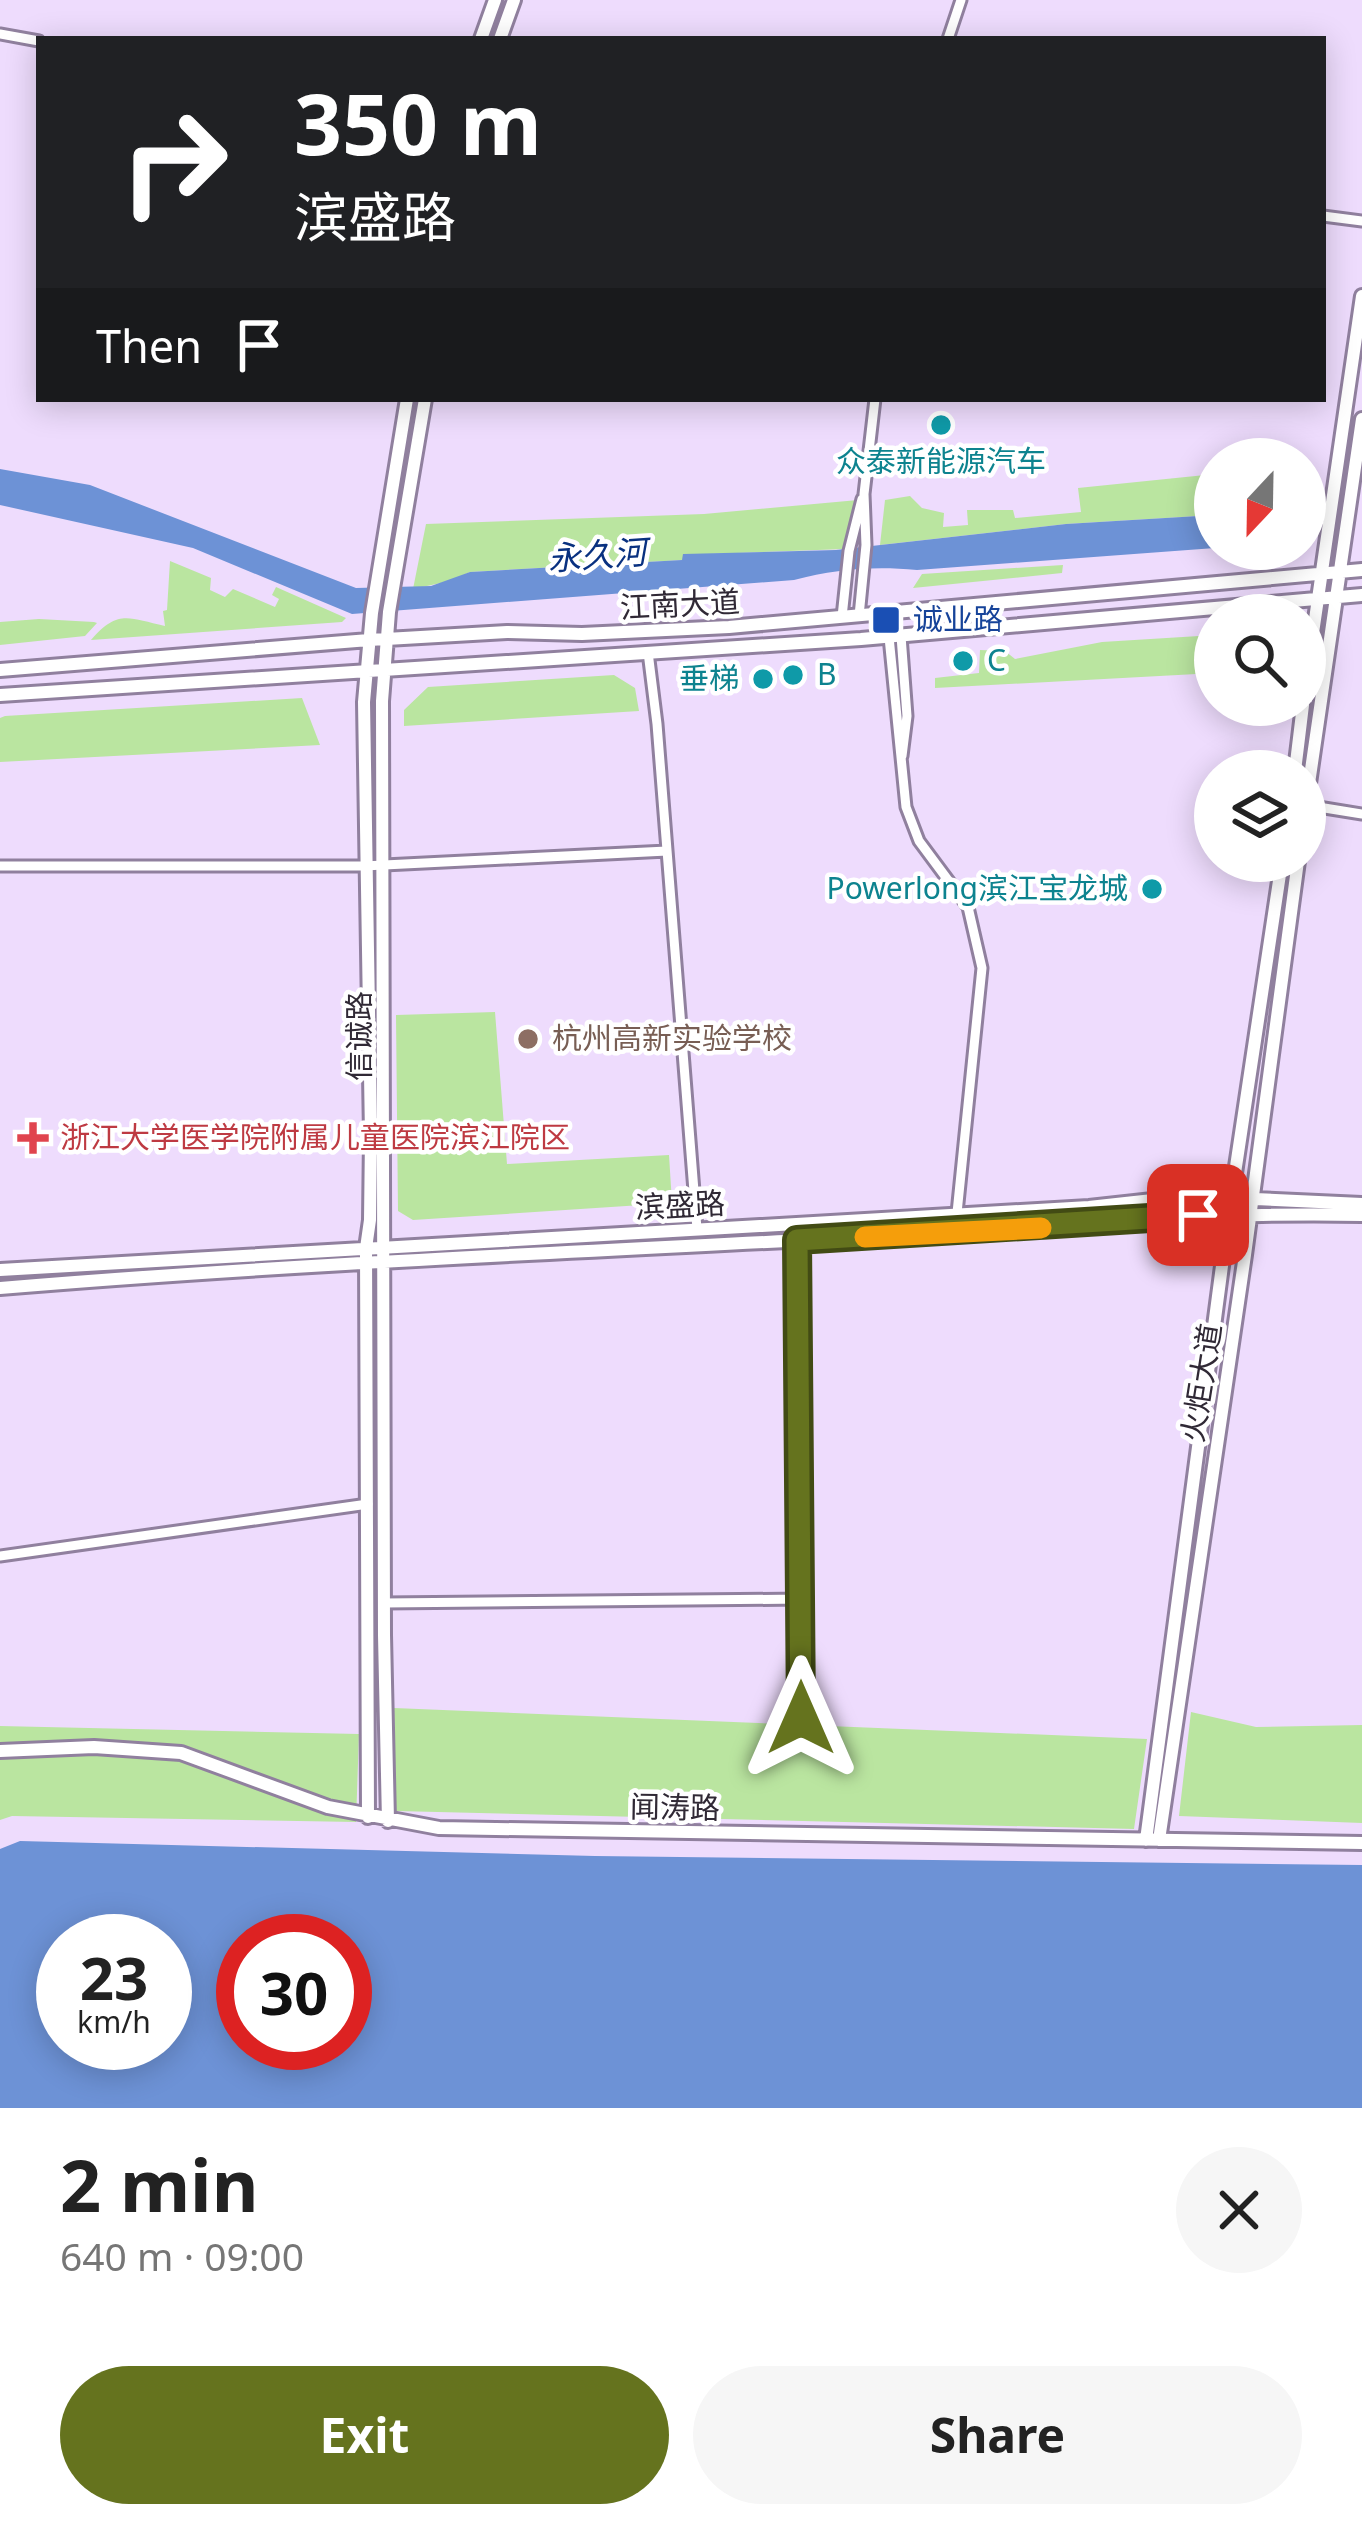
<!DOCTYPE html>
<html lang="en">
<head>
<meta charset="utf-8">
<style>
  :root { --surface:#fff; --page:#f6f6f6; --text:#222; --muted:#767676; --accent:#65731e }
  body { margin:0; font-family:"Noto Sans","Noto Sans SC",sans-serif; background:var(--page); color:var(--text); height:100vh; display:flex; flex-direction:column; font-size:45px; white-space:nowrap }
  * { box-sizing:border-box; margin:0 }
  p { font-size:39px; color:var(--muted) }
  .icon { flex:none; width:66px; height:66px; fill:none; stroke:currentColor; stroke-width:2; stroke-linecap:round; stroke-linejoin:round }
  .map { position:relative; height:2108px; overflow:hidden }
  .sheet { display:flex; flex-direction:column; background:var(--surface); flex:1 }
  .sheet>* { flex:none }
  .top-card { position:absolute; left:36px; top:36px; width:1290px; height:366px; border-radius:0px; box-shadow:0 6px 30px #0003; background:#202124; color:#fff; overflow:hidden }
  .needle { width:78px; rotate:202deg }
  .tools { position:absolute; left:1194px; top:438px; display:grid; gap:24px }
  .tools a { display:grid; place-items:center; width:132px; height:132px; border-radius:50%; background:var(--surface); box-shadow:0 6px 30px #0003; font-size:60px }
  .speed { position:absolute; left:36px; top:1914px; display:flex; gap:24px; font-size:60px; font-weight:700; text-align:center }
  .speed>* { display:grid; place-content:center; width:156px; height:156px; border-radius:50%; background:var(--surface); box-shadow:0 6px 30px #0003; line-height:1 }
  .speed small { font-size:30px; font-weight:400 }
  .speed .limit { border:18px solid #d22; background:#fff; color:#111 }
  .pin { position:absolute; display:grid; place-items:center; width:102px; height:102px; color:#fff; margin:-51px; border-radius:24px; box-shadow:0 6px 18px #0006 }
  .me { position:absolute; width:132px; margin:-66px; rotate:0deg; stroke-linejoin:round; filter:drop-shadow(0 0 9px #0008) }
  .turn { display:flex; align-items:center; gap:42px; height:252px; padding:0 60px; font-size:54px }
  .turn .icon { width:156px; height:156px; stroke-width:2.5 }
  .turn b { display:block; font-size:84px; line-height:102px }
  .then { display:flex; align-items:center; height:114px; padding:0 60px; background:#0003; gap:24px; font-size:45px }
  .round { display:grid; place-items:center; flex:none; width:126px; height:126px; border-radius:63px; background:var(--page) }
  .head { display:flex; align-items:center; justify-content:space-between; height:204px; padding:0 60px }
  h1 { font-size:72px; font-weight:700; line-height:90px }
  .button { display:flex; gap:24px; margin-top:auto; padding:24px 60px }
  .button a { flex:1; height:138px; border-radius:72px; background:var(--accent); color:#fff; font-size:48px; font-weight:700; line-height:138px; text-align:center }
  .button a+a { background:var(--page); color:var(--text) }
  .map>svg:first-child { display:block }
  .green { fill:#bae5a0 }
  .water { fill:#6d92d6; fill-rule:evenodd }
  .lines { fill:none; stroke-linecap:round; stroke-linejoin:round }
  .minor-casing { stroke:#90809e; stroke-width:15 }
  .major-casing { stroke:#90809e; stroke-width:18 }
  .minor { stroke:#fff; stroke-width:9 }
  .major { stroke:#fff; stroke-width:12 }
  .route-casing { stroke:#424b14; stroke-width:30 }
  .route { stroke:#65731e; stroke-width:21 }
  .slow { stroke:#f59e0b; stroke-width:21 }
  .culture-dot { fill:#0f9aa8; stroke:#fff; stroke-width:4.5 }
  .transit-dot { fill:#1a4fb4; stroke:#fff; stroke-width:4.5 }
  .education-dot { fill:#8d6e63; stroke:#fff; stroke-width:4.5 }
  .health-dot { fill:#e0444e; stroke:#fff; stroke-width:4.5 }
  .labels { text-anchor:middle; stroke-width:9; stroke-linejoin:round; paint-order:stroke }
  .culture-label { font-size:30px; fill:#0d838f; stroke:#fff; text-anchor:start }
  .street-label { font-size:30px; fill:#302935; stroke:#fff }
  .transit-label { font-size:30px; fill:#164399; stroke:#fff; text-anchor:start }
  .education-label { font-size:30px; fill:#785e54; stroke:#fff; text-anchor:start }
  .health-label { font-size:30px; fill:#be3a42; stroke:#fff; text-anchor:start }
  .water-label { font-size:33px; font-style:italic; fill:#093180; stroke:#fff }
</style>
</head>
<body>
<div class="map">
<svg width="1362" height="2108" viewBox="0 0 1362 2108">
  <rect width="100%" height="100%" fill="#eedcfd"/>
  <path class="green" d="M1215,474V515L1066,524L880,545L885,500L910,496L922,508L944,513L943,527L968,525L967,510H1013L1015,518L1081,512L1078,488Z
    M858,500L845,549L683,555V560L470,572L450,581L413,589L426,524L704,514Z
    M170,561L211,578L210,590L225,597L233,589L275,607L279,599L272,595L276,587L346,618L342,622L91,640C118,609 128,618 165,626L163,611L167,610Z
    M1063,565L1062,573L913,588L922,574Z
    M39,619L94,622L97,623L85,636L0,645V622Z
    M1215,635V673L935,688V678L979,673L980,650L1005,651L1015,659L1102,642Z
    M614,675L635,688L639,711L404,726V710L428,687Z
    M302,698L320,745L0,762V718L5,716Z
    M495,1012L507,1164L669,1155L672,1203L413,1220L398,1211L396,1015Z
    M394,1708L1147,1739L1134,1829L396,1811Z
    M1191,1712L1256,1727L1362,1725V1823L1179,1816Z
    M0,1726L359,1734L356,1822L12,1816L0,1820Z"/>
  <path class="water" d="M0,469L90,485L356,588L431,586L470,572L682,560L683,554L836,550L1066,524L1215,515V548L917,570C873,566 836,569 794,580L352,614L193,548L0,505Z
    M20,1841L595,1856L1362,1865V2108H0V1849ZM63,1941H165V2043H63ZM243,1941H345V2043H243Z"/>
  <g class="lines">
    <g class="minor-casing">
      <path id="minor" d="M0,34L39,41
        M948,39L961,0
        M1323,216L1362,221
        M859,616L866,545L864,494L875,399
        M842,617L849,551L862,499
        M901,636L907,716L902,756
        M889,637L906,807L919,841L968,907L982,968L957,1213
        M648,652L657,724L697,1229
        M1306,805L1362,814
        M0,866H364L667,851
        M798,1240L801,1717
        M0,1556L368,1504
        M384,1603L802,1599"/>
    </g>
    <g class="major-casing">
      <path id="major" d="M481,39L495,0
        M500,39L514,0
        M0,670L369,640L507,632L582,634L729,627L1362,570
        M1305,688L1362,296
        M0,695L861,639L1362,595
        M1295,771L1303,705
        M1305,811L1362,419
        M0,1270L1089,1207L1189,1196L1362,1204
        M0,1288C287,1264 575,1252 863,1237C1029,1229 1195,1211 1362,1215
        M0,1751L94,1747L181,1753L328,1807L439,1828L1362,1843
        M368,1817L366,1248L370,1220L371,1136L364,702L372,613L407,399
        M388,1821L384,1635L382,701L389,612L425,399
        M1146,1840L1229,1213L1282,861
        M1159,1840L1245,1255L1298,861"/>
    </g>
    <use href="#minor" class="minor"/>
    <use href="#major" class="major"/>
  </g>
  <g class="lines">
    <g class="route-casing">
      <path id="route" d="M801,1718L797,1240L1198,1215"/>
    </g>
    <use href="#route" class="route"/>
    <path class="slow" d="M865,1237L1041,1228"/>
  </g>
  <g class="culture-dot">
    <circle cx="941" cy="425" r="12"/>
    <circle cx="963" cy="661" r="12"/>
    <circle cx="793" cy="675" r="12"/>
    <circle cx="763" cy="679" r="12"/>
    <circle cx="1152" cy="889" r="12"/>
  </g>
  <rect class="transit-dot" x="871" y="605" width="30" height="30" rx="6"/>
  <circle class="education-dot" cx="528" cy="1039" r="12"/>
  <path class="health-dot" d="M27 1120h12v12h12v12h-12v12h-12v-12h-12v-12h12z"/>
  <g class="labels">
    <g class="culture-label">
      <text x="941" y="472" text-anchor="middle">众泰新能源汽车</text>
      <text x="987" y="671">C</text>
      <text x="817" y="685">B</text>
      <text x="739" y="689" text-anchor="end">垂梯</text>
      <text x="1128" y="899" text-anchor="end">Powerlong滨江宝龙城</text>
    </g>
    <g class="street-label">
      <text transform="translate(680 605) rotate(-3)" y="10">江南大道</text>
      <text transform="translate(360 1036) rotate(-90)" y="10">信诚路</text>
      <text transform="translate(680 1206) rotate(-3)" y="10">滨盛路</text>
      <text transform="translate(1202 1383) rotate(-81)" y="10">火炬大道</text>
      <text transform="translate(675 1808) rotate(1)" y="10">闻涛路</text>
    </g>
    <g class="transit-label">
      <text x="913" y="630">诚业路</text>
    </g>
    <g class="education-label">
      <text x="552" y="1049">杭州高新实验学校</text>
    </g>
    <g class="health-label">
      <text x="60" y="1148">浙江大学医学院附属儿童医院滨江院区</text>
    </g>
    <g class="water-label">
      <text transform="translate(597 555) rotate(-4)" y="12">永久河</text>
    </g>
  </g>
</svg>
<div class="tools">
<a><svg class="needle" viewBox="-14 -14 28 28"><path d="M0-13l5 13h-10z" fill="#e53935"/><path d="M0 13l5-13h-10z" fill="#767676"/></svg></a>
<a><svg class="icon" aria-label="search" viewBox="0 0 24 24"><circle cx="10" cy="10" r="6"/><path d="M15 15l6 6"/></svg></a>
<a><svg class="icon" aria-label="layers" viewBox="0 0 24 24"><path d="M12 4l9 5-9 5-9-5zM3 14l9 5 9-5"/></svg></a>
</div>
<div class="speed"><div>23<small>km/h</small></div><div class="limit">30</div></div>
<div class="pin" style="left:1198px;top:1215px;background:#d93025"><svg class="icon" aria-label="arrive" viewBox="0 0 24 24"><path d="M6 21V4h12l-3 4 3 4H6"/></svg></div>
<svg class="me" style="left:801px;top:1718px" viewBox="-20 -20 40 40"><path d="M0-17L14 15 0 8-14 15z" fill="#65731e" stroke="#fff" stroke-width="4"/></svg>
<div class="top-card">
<div class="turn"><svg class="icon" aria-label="right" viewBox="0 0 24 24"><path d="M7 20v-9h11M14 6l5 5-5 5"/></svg><div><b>350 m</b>滨盛路</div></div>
<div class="then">Then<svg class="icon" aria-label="arrive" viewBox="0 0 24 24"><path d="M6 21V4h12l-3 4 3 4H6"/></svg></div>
</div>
</div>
<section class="sheet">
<div class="head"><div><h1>2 min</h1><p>640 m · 09:00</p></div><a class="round"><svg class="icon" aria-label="close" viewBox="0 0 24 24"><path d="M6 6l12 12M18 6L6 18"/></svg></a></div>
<div class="button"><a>Exit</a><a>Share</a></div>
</section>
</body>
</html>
